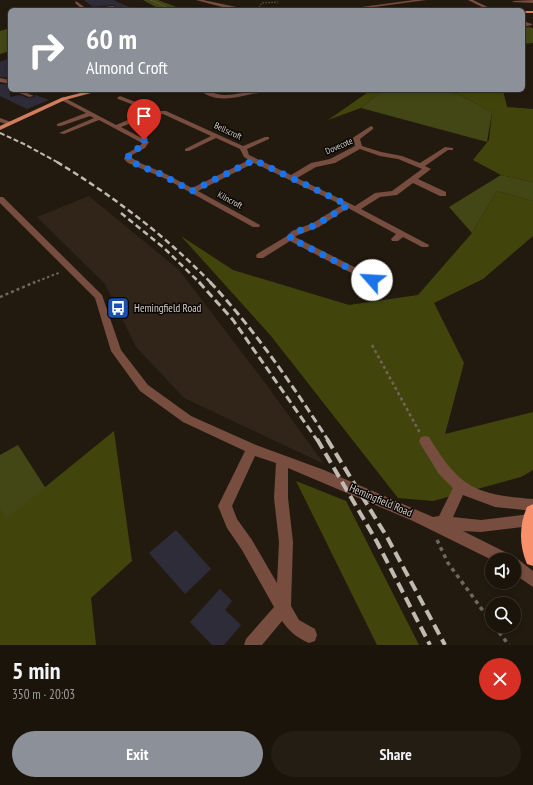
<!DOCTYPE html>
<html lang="en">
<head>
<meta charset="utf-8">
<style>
  :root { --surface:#1a140b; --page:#231d14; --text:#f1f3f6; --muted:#9f9e9d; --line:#38332c; --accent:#8c9099 }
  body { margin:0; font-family:"PT Sans Narrow",sans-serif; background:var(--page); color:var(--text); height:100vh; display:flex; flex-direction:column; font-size:15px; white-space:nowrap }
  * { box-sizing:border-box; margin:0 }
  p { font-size:13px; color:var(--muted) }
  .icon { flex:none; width:22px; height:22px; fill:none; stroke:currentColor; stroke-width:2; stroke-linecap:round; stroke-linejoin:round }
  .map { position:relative; height:645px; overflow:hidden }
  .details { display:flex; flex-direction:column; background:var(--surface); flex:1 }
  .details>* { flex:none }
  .hud { position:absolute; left:8px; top:8px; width:517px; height:84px; border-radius:6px; box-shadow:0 2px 6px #0003,0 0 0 1px var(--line); background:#8c9099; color:#fff; overflow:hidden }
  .fabs { position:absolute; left:485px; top:553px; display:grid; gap:8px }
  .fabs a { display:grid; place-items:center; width:36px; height:36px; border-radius:50%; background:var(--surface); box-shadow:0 2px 6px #0003,0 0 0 1px var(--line); font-size:20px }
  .pin { position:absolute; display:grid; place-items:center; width:34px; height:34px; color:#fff; margin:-41px -17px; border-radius:50% 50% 50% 0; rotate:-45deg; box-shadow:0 0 4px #0007 }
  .pin .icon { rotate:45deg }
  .me { position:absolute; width:44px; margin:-22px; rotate:296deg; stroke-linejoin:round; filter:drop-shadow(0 0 3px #0008) }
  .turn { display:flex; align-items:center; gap:14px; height:84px; padding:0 12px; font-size:18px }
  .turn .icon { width:52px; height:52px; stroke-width:2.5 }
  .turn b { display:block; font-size:28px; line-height:34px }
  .round { display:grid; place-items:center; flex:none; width:42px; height:42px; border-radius:21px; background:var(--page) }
  .summary { display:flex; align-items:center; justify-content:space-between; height:68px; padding:0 12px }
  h1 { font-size:24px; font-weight:700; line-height:30px }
  .button { display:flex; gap:8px; margin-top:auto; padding:8px 12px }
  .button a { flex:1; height:46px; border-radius:24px; background:var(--accent); color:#fff; font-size:16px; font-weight:700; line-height:46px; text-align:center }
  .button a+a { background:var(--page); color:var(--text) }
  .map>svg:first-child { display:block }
  .commercial { fill:#312418 }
  .green { fill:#434715 }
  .forest { fill:#41450c }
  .building { fill:#2f2c3a }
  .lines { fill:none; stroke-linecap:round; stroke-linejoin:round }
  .path-far3 { stroke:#6e675d; stroke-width:1; stroke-dasharray:1.5 1.5; stroke-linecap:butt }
  .path-far2 { stroke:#6e675d; stroke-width:2; stroke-dasharray:2.5 2.5; stroke-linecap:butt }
  .path-far1 { stroke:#6e675d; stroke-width:2.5; stroke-dasharray:3 3; stroke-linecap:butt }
  .path { stroke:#6e675d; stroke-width:3.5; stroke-dasharray:4 4; stroke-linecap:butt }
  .minor { fill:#774d3f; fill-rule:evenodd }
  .major { fill:#d37d5f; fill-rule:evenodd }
  .highway { fill:#f8906c; fill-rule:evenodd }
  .rail-far3 { stroke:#c0bab3; stroke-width:2; stroke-dasharray:5 2.5; stroke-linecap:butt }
  .rail-far2 { stroke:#c0bab3; stroke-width:2.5; stroke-dasharray:6 3.5; stroke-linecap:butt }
  .rail-far1 { stroke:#c0bab3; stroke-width:3; stroke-dasharray:8 4; stroke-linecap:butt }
  .rail { stroke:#c0bab3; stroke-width:4; stroke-dasharray:11 5.5; stroke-linecap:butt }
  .route { stroke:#1a73e8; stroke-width:7; stroke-dasharray:0 12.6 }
  .labels { text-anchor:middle; stroke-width:3; stroke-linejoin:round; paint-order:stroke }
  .far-street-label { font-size:9px; fill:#d6d0c9; stroke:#090603 }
  .poi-label { font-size:11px; fill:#d6d0c9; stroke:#090603; text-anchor:start }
  .street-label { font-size:11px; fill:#d6d0c9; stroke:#090603 }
</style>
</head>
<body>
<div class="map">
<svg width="533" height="645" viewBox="0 0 533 645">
  <rect width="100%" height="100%" fill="#231a0f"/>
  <path class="commercial" d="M89,196L179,270L266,384L324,464L184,398L136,347L105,284L37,217Z"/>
  <path class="green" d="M143,0H158L179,8L161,10Z
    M528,27L533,28V43L523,44V28Z
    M10,28V51L0,54V31Z
    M383,90H437L458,94L492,112L487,142L361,108Z
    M501,175L533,182V201L497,191L472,233L449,207Z
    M18,445L50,495L5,524L0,514V455Z"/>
  <path class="forest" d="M371,90H383L361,108L328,120Z
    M437,90H503L507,107L533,109V182L501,175L473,160L489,140L492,112L458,94Z
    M497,191L533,201V236L483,279L434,303L464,363L445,434L533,412V470L521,477L433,501L398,498L271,336L181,236L233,270L349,305L418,295L472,233Z
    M114,431L132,561L91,598L96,645H0V507L6,519Z
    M296,481L346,501L419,645H377Z"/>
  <path class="building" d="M84,0H113L137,10H107L115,8L116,7L113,5L93,7Z
    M10,58V78L0,77V62Z
    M0,84L10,85V97L20,95L28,98L35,97V95L30,93L49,100L27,109L0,96Z
    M176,530L211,569L185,594L149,553Z
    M220,589L232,601L225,610L241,625L224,645H212L190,622Z"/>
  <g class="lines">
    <path class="path-far3" d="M151,0L168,8
      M257,10L262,3L278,2"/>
    <path class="path-far2" d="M33,283L61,272"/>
    <path class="path-far1" d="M0,297L35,282
      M372,345L420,433"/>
    <path class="path" d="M437,540L448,563L492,623
      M494,626L509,645"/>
    <path class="minor" d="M196,0H203L251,10L226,8Z
      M414,0H426L352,10H339Z
      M468,0H473L494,10H488Z
      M533,0V3L512,2L514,1Z
      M76,1L87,9L113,6L115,7L98,10H83L75,3Z
      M523,21L532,24V25L523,27V25L525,24H523Z
      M0,78L10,80V84L0,82Z
      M12,90H20L34,96L29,97Z
      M200,90C209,90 216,95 225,95C239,95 253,90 267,90C263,93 257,93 252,94C235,98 214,103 200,90Z
      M120,96L151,108L153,111H166L243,146L265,137H269V139L247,149L249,155L291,175L311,163L330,159L355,146L353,138L354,137L371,126L373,127V129L360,139L362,146L381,152L402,156L420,163L445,147L453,148V150H448L425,166L431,169L418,179L446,192V196H440L413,183L397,195L380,197L361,209L429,245L428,247H422L403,237L398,241H392L391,239L396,234L348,208L319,227L298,235L295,237L364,272L376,274L378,276L375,282H369L368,278L359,277L290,241L263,258H257L256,256L257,254L287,236L292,231L313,223L342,205L254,163L198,191L260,225L259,227H253L166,179L128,163L124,159L126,154L140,146L142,143L99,120L64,134L59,133L94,118L90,116L61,126H57V124L86,113L61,100L60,99L63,97L116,125L147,112V110L118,99L117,98ZM163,114L211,136L185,149V151H189L216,138L240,149L244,157L249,160L192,188L166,174L140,163L132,158V155L145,148L149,142L121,127L152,115ZM360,149L380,156L398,159L422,169L392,191L375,193L355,206L297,178L316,167L335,163Z
      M0,118L11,122L12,123L9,125L0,122Z
      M0,197H3L102,295L121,350L148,385L191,416L256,445L324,470L433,517L439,516L453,488L439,474L421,445L419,441L421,437L425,436L429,437C459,487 475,495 533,499V511L495,507L463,495L453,517L481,520L530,514L533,515V525L530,526L481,532L463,531L511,555L512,558L519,560L533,571V587L514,574V560H492L413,521L288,468V498L293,542L291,606L299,620L315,629L317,635L315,641L309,643C297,638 289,631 282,621L262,645H244L246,639L274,607L242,550L227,528L218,506L245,451L183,422L140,391L111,351L95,298L0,203ZM255,456L276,463L274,498L279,542L277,583L252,540L237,519L232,506Z"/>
    <path class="major" d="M523,11H533V13H523Z
      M92,90H102L65,100L0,130V126L61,98Z"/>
    <path class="highway" d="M533,504V566L527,564C519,546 519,525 527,507Z"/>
    <path class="rail-far3" d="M0,133L24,144L59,163"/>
    <path class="rail-far2" d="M57,162C113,196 166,236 211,283
      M121,213L164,248L200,283"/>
    <path class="rail-far1" d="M199,282L233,320L317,440
      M210,282C255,330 293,386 328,440"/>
    <path class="rail" d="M317,439L377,542L430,645
      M327,439L387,537L445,645"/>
  </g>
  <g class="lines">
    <path class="route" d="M144,140L145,144L129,154L128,159L141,167L155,171L192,191L254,160L348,205L316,225L295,232L290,238L362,275L373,276L372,280"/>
  </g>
  <defs>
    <g id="bus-square" transform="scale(1.15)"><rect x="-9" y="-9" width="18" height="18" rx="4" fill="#1a4fb4" stroke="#090603"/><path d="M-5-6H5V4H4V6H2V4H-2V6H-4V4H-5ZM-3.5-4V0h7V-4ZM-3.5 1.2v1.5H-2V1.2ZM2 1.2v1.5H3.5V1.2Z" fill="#fff"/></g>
  </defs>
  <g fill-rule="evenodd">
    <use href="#bus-square" x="118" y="308"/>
  </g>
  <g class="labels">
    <g class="far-street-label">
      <text transform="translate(228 131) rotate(25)" y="3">Bellscroft</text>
      <text transform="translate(339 146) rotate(-24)" y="3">Dovecote</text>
      <text transform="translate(230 200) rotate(28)" y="3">Kilncroft</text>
    </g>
    <g class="poi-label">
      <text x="134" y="312">Hemingfield Road</text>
    </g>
    <g class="street-label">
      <text transform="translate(381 500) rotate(23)" y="4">Hemingfield Road</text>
    </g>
  </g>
</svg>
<div class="fabs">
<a><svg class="icon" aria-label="sound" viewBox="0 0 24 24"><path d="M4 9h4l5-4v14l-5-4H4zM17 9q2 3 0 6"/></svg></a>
<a><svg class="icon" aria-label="search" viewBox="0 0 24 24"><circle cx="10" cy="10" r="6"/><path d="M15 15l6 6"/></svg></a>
</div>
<div class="pin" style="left:144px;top:140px;background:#d93025"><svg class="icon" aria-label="arrive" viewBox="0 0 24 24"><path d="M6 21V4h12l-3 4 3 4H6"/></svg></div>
<svg class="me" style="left:372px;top:280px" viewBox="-20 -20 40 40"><circle r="19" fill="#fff"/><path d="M0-13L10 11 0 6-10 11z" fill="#1a73e8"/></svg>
<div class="hud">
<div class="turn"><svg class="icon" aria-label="right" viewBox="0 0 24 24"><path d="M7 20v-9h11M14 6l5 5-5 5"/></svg><div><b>60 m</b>Almond Croft</div></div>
</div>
</div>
<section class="details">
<div class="summary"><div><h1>5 min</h1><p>350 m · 20:03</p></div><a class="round" style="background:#d93025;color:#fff"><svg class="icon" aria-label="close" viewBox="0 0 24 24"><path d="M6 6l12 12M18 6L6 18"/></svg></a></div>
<div class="button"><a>Exit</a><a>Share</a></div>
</section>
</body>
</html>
